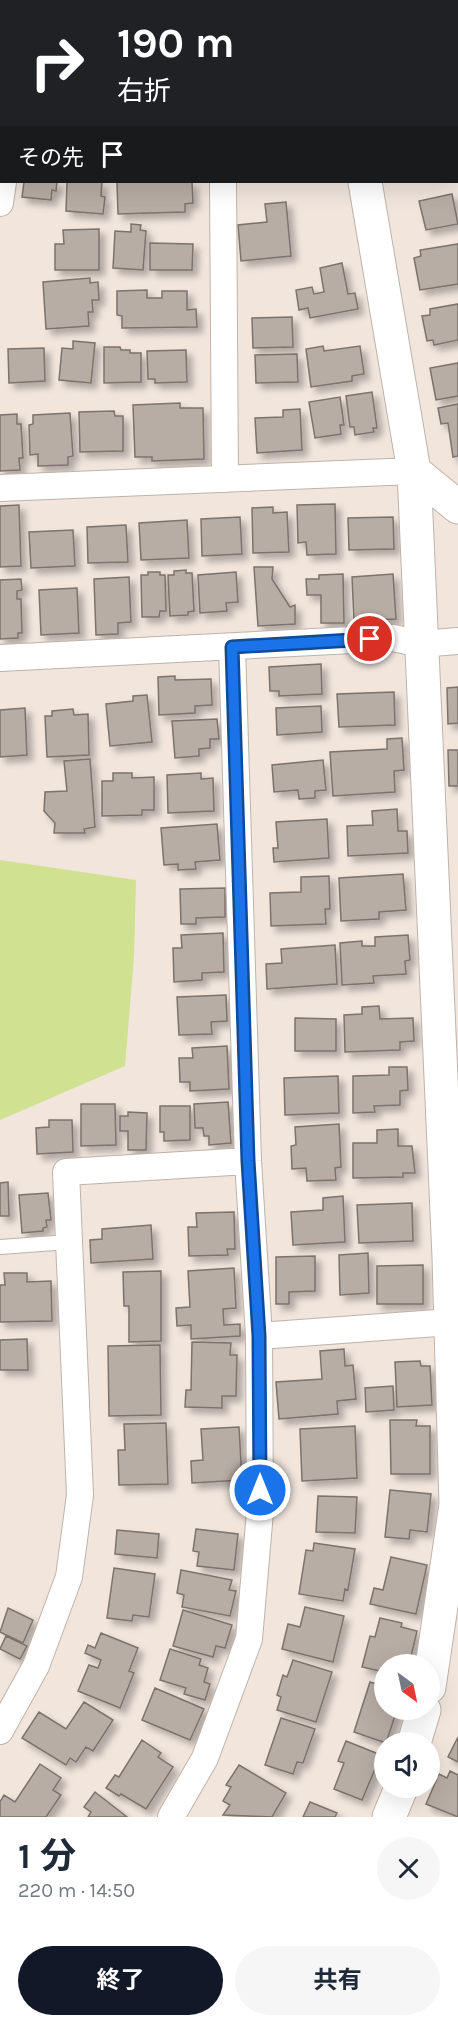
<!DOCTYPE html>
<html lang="ja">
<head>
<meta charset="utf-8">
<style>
  :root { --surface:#fff; --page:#f6f6f7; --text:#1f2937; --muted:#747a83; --accent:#111827 }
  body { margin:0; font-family:Karla,"Noto Sans JP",sans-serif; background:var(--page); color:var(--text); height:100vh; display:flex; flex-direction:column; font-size:22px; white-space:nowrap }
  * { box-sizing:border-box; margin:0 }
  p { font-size:20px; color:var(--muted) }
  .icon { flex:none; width:33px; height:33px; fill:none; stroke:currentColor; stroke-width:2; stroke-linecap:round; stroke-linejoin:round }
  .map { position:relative; height:1817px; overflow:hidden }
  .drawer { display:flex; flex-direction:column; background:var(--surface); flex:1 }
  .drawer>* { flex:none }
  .hud { position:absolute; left:0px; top:0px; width:459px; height:183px; box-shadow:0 6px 24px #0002; background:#202124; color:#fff; overflow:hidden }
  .needle { width:39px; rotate:147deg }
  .buttons { position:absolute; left:374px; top:1654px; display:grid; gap:12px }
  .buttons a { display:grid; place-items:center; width:66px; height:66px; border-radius:50%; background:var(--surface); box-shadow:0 6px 24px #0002; font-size:30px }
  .pin { position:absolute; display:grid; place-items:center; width:51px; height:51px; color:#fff; margin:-26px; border:3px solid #fff; border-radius:50%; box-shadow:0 2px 6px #0007 }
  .me { position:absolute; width:66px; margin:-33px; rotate:0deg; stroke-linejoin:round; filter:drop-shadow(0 0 4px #0008) }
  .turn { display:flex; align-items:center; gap:21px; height:126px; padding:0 18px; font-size:27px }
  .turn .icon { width:78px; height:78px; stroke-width:2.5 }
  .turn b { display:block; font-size:42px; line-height:51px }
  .then { display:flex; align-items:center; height:57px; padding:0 18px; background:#0003; gap:12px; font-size:22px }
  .round { display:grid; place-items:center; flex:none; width:63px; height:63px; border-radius:32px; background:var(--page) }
  .summary { display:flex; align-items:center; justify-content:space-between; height:102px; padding:0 18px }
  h1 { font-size:36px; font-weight:700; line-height:45px }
  .primary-button { display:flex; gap:12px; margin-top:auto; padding:12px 18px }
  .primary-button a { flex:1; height:69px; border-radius:36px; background:var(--accent); color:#fff; font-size:24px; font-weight:700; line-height:69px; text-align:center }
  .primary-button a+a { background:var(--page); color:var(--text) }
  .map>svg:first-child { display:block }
  .green { fill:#d0e192 }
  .building { fill:#b8ada4; stroke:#7d736b; stroke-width:1.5; filter:url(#shadow) }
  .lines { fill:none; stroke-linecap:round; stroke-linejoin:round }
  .service-casing { stroke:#beb3ab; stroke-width:16 }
  .minor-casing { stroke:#beb3ab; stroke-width:28 }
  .tertiary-casing { stroke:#beb3ab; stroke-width:35 }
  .service { stroke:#fff; stroke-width:14 }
  .minor { stroke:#fff; stroke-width:26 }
  .tertiary { stroke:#fff; stroke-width:33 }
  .route-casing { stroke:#114b97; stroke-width:15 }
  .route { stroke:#1a73e8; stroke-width:10 }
</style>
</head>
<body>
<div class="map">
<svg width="458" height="1817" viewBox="0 0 458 1817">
  <defs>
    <filter id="shadow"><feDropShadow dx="5.5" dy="5.5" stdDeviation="3" flood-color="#0004"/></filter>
  </defs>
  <rect width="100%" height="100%" fill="#f1e5dc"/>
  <path class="green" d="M0,860L136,880L134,957L125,1066L0,1120Z"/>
  <path class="building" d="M0,0H16L2,2V33Z
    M152,0H202L152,2Z
    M24,182H57L56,191L52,190L51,200L22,197Z
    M67,182H102L101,196L105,197L103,214L66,211Z
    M117,182H192L193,203L185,204V212L118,214Z
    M452,194L458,224L426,230L419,201Z
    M286,202L291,256L241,261L238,225L267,222L265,204Z
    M131,224L141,225L140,230L146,231L143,270L113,268L115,231L131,232Z
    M99,229V270H55V244H64L63,230Z
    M150,243L193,244L192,270H150Z
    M458,244V284L420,290L414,258L421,256L420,250Z
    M342,263L348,294L355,293L358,309L310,318L308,308L299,310L296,290L312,287L314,294L324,292L320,268Z
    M90,278V283L98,282L99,300H92L93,312H88L89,326L46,329L43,282Z
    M147,290V298H162V291H187V310L196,309L197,327L122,328V316L117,315V291Z
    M458,304V340L434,345L433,340L427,341L422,316L430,315V309Z
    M292,317L293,347L253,348L252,318Z
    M73,341L95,343L91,383L59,380L62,348L73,349Z
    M323,346L324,351L360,346L364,374L352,376V381L311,387L306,349Z
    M104,347H120L121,350H130V353H141V382L104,383Z
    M44,348L45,381L9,383L8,349Z
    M186,350L187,382L155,383V379H148L147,351Z
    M297,354L298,382L256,383L255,355Z
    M458,363V396L436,400L430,368Z
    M372,392L377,428H373L374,432L355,435L354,427H350L346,396Z
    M340,397L344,425H340L341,434L315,438L309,402Z
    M180,403V408H203L204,459L152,461V457H135L133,405Z
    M458,404V456L453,457L448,423L441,424L438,408Z
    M300,409L302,450L257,453L255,418L283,417V410Z
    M114,411L115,416H123V451L80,452L79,412Z
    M70,413L73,456L68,457V465L38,466V454L30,455L29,425L33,424V415Z
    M17,414V424H21L23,458H19L20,470L0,471V415Z
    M335,504L336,554L307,555L306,542L298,543L297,505Z
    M19,505L21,566L0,567V506Z
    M273,507V513L287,512L289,552L253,553L252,508Z
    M240,517L242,554L202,556L201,519Z
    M393,517L394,549L349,550L348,518Z
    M187,520L189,558L141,560L139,523Z
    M126,525L128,562L88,563L87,527Z
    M73,530L75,566L31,568L29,532Z
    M254,567H273L272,579L290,607L295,605V624L258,626Z
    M186,570V573H192L194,611L188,612V615L170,616L168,575H174V571Z
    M148,572H160V575H165L166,611H160L159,617H142L141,575H148Z
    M236,572L238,602L226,603L227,611L200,613L198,575Z
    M343,574L344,623H321V595H307L306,579H319V575Z
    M393,574L396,619L354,621L352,577Z
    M129,577L131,622L118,623V634L96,635L94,579Z
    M21,579L22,590L17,591V599H21L22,633H18V638L0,639V580Z
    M77,588L79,633L41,635L39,590Z
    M321,664L322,694L279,696V691H270L269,667Z
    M175,676V680L211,679L212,705L195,706V713L159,715L158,677Z
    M458,687V723L448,724L447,688Z
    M394,692L395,725L339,727L337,694Z
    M147,695L152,742L110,746L106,704L133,701V696Z
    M321,706L322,732L277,735L276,708Z
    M25,708L27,755L0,757V710Z
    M73,709L74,715L88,714L89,755L47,757L45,716H52V711Z
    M217,719L219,739H210V748L199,749V756L175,758L172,721Z
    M402,738L404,770L394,771L395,792L333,796L330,752L387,749V739Z
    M448,750H458V786H449Z
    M90,759L95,827L84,829L85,833H54L55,823L44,811L45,792L67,791L64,761Z
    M323,760L326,790L315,791V798L299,799L298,790L274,792L272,765Z
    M113,773H132V778L154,777V810H142V815L102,816V781H113Z
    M201,773V779L213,778L214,811L168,813L167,775Z
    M397,809L398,831H407L408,853L348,856L347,826L373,825L372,811Z
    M327,819L329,858L274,862L273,848H278L276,822Z
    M217,824L220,860L195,862L196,869L178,870V864L164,865L161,828Z
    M403,874L406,910L379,912V919L341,921L339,878Z
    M329,876L330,909H325L326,924L271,926L270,893L301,892V877Z
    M225,888V917L196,918V924H181L180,889Z
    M223,933L224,972L202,973V980L174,982L173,948H182L181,935Z
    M408,935L410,960L405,961L406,974L373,976L374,983L342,985L340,943L362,941V946H375V937Z
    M335,945L337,984L267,989L266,964L282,963L281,949Z
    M226,995L227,1021L211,1022L212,1034L179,1035L177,997Z
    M379,1006L380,1019L413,1018L414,1041L400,1042V1050L345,1052L344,1015L362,1014V1007Z
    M295,1018L336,1019V1051H295Z
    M227,1046L229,1089L190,1091V1082H180L179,1058H193L192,1048Z
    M389,1067H407L408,1090L400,1091V1105L374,1106L375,1112L353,1113V1076L389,1075Z
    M338,1076L339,1113L285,1115L284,1078Z
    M228,1102L231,1143L209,1145V1136H204L203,1128H195L194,1104Z
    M81,1104H115L116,1145L81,1146Z
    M160,1106H190V1140L164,1141V1132H160Z
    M128,1112L147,1113L146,1150H128V1131H120V1116H128Z
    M49,1120H72L73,1152L37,1154L36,1128L49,1127Z
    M339,1124L341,1167L335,1168L336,1180L307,1181L306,1168L292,1169L291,1146L296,1145L295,1127Z
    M398,1129V1146H412L415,1173H403V1177L353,1178V1143H377V1130Z
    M8,1182L9,1216H0V1183Z
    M48,1193L51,1220H46L47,1227L43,1228V1231L22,1233L19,1195Z
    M343,1196L345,1242L293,1245L291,1212L323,1210V1198Z
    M412,1203L413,1241L359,1243L357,1205Z
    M234,1212L235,1249H227L228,1255L189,1256L188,1227H197L196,1213Z
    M151,1225L153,1259L91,1263L90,1240L102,1239V1229Z
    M368,1253L369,1293L340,1295L339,1255Z
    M315,1256V1291L289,1292V1304H276V1257Z
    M423,1265V1304H377V1266Z
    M234,1268L236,1308L223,1309L224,1325L240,1324V1336L191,1339V1325L177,1326L176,1308L190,1307L188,1271Z
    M161,1271V1341L129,1342V1306H124L123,1272Z
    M4,1273H27V1282L51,1281L52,1321L0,1322V1285H5Z
    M27,1339L28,1370H0V1340Z
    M192,1342L231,1343L230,1355H237L236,1396H222V1408L185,1407L186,1390H191Z
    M160,1345L161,1415L109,1416L108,1346Z
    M344,1349L345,1366L353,1365L356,1399L337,1401L338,1414L279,1419L276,1382L322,1379L320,1351Z
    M420,1361L421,1366H430L432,1405L397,1407L395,1362Z
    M393,1386L394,1410L366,1412L365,1388Z
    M390,1420H417L416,1426H430V1474H391Z
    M166,1423L168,1484L119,1485L118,1450H125L124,1424Z
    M355,1426L357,1478L302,1481L300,1429Z
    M239,1427L242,1480L192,1483L191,1461L203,1460L201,1429Z
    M390,1490L431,1494L427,1532L410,1530L409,1539L385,1537Z
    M318,1496L357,1497L355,1533L316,1532Z
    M196,1529L238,1534L234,1570L197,1566L199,1552L193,1551Z
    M117,1530L159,1534L157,1558L115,1554Z
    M314,1543L355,1549L348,1590L345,1589L343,1601L299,1594L306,1550L313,1551Z
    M391,1557L427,1565L416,1614L370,1604L374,1588L383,1590Z
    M114,1568L155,1574L149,1617L133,1615L132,1621L107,1618Z
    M181,1570L232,1580L229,1590L236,1591L230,1616L182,1607L184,1595L177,1593Z
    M305,1607L344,1616L333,1662L282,1649L288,1624L300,1627Z
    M8,1608L33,1620L23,1643L0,1632Z
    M183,1610L232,1625L225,1648L216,1646L213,1657L173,1646Z
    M380,1618L402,1623L401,1627L417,1631L409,1665H384V1672L362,1667L370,1636L375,1637Z
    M101,1633L138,1648L129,1671L134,1673L120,1708L78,1691L89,1665L98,1668L101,1660L85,1653L88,1645L95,1648Z
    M6,1636L27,1646L20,1659L0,1649Z
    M170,1649L201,1659L199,1665L208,1668L204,1682L210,1684L205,1700L184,1694L186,1688L160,1680Z
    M293,1660L332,1672L316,1722L277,1710L281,1697L277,1695L283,1675L287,1677Z
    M370,1682L384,1686V1710H397L386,1743L354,1732Z
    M155,1688L204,1709L190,1740L142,1720Z
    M84,1702L113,1720L93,1751L86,1747L76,1762L70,1758L66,1765L22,1738L39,1712L66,1729Z
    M281,1718L315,1729L303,1763L297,1762L293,1774L265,1765Z
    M458,1737V1762L448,1757Z
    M142,1740L161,1753L158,1757L173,1767L146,1809L121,1794L119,1796L106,1788L115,1775L119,1777Z
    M346,1741L381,1755L362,1800L334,1789L344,1763L338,1761Z
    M40,1764L61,1778L53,1790L61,1795L46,1817H0V1802L4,1795L15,1802Z
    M239,1765L286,1793L272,1817L223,1815L230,1805L223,1801L231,1787L226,1785Z
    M450,1771L458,1775V1817L426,1804L439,1774L447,1778Z
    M95,1792L127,1817H88L91,1812L84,1807Z
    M310,1802L337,1813L335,1817H303Z"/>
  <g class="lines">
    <g class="service-casing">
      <path id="service" d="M0,1247L69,1242"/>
    </g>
    <g class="minor-casing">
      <path id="minor" d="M33,2V0
        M242,2V0
        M357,2L368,0
        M223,182L225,479
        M0,203L3,182
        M0,488L414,471
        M0,658L393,638L421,644L458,641
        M259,1336L451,1322
        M0,1731L36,1666L69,1577L80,1495L66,1172L248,1161
        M171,1817L205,1758L249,1639L260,1512L259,1336L248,1161L232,647"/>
    </g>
    <g class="tertiary-casing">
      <path id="tertiary" d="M336,0L337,2
        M365,182L414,471L449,1257L456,1505L429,1687
        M414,471L458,507
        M414,1743L424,1710
        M389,1817L401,1788"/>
    </g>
    <use href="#service" class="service"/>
    <use href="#minor" class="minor"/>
    <use href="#tertiary" class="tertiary"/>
  </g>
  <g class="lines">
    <g class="route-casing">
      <path id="route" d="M260,1490L259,1336L248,1161L232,647L370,639"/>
    </g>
    <use href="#route" class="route"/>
  </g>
</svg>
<div class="buttons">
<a><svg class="needle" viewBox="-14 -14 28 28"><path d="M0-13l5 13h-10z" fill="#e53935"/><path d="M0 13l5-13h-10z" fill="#747a83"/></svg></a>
<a><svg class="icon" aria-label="sound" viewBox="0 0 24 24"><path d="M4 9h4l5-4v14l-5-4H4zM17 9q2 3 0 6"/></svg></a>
</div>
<div class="pin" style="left:370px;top:639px;background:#d93025"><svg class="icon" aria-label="arrive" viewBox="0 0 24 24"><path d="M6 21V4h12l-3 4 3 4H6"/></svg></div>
<svg class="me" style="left:260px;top:1490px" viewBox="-20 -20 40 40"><circle r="17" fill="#1a73e8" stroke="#fff" stroke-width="3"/><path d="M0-11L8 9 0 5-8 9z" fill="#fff"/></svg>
<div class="hud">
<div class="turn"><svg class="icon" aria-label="right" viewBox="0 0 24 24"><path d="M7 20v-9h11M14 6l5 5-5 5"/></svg><div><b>190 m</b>右折</div></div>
<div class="then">その先<svg class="icon" aria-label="arrive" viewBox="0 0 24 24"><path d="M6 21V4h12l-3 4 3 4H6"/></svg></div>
</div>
</div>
<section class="drawer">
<div class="summary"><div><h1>1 分</h1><p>220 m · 14:50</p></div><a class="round"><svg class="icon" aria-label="close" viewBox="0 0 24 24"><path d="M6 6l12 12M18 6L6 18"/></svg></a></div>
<div class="primary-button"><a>終了</a><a>共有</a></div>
</section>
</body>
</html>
